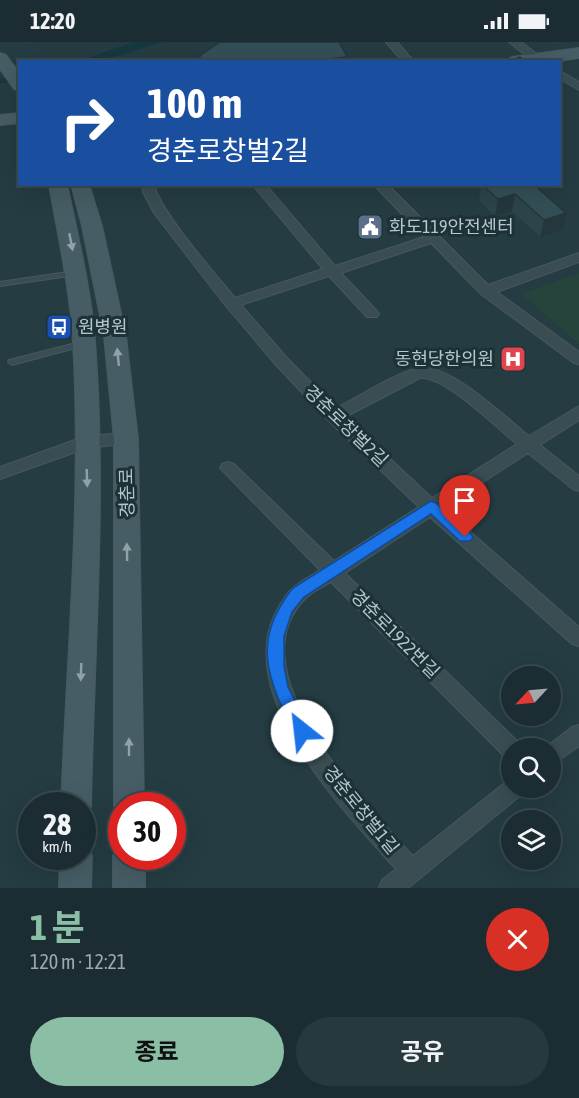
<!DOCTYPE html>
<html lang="ko">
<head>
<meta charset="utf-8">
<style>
  :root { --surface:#1b2d32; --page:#28393e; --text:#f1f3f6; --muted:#a0a8ac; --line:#39494d; --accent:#8abfa5 }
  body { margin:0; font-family:"Asap Condensed","Noto Sans KR",sans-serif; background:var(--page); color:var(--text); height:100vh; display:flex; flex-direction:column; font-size:22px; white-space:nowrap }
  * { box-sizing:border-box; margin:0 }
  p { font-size:20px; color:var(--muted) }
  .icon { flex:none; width:33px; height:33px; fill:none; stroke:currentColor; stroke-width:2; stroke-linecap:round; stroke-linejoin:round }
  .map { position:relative; height:846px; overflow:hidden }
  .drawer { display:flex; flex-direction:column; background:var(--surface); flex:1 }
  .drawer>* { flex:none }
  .top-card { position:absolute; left:18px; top:18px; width:543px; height:126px; border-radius:0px; box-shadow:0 6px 24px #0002,0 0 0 2px var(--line); background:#1a4fa0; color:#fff; overflow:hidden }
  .needle { width:39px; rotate:244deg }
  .controls { position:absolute; left:501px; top:624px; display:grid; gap:12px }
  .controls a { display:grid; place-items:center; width:60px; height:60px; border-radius:50%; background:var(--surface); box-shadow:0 6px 24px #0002,0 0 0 2px var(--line); font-size:30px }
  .speed { position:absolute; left:18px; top:750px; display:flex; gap:12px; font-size:30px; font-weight:700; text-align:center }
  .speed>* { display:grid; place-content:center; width:78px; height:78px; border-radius:50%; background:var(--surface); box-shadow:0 6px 24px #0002,0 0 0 2px var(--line); line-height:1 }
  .speed small { font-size:15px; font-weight:400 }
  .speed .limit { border:9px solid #d22; background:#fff; color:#111 }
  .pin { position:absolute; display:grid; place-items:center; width:51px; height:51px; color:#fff; margin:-62px -26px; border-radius:50% 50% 50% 0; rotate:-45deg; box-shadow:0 0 6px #0007 }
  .pin .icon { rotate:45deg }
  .me { position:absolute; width:66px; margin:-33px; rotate:331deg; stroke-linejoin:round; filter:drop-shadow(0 0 4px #0008) }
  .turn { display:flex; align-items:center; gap:21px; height:126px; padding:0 30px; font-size:27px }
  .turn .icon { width:78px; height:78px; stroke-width:2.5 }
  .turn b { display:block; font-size:42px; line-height:51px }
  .round { display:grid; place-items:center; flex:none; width:63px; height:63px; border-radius:32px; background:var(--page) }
  .overview { display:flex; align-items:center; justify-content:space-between; height:102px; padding:0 30px }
  h1 { font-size:36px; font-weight:700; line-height:45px; color:var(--accent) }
  .cta { display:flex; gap:12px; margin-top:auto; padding:12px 30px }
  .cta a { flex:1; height:69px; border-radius:36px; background:var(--accent); color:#111; font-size:24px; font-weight:700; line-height:69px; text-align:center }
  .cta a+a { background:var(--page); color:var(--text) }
  .status { display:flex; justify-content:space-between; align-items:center; height:42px; padding:0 30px; background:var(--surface); direction:ltr }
  .status svg { height:16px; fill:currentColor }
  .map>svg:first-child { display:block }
  .green { fill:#26433c }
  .water { fill:#163841 }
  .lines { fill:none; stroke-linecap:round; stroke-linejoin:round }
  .stream { stroke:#163841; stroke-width:4.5 }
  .lane-casing { stroke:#46595e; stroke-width:2 }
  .street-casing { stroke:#46595e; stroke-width:2 }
  .secondary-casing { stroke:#46595e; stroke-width:2 }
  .lane { fill:#394d52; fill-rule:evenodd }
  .street { fill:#394d52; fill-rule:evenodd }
  .secondary { fill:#465d65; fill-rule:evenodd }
  .wall { fill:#2c444a }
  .shaded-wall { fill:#24373c }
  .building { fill:#334f56; stroke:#24373c; stroke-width:1.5 }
  .oneway { fill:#8fa2a8 }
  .route { fill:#1a73e8; stroke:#114b97; stroke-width:1.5 }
  .labels { text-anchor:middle; stroke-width:6; stroke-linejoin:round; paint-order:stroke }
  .poi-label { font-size:18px; fill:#b6c7cc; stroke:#1d3237; text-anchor:start }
  .street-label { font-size:18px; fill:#b6c7cc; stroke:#1d3237 }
</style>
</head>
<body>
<div class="status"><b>12:20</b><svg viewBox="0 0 49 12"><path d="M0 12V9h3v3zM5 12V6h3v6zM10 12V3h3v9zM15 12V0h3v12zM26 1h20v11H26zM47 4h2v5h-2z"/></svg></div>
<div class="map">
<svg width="579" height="846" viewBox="0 0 579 846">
  <rect width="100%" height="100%" fill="#243c42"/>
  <path class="green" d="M579,231V302L521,252Z"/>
  <path class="water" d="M134,0H163L100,19H79Z"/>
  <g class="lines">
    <path class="stream" d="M0,39L14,37"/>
    <g class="lane-casing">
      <path id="lane" d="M74,229H76V233L0,244V240Z
        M84,299H87L88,301L87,303L12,323L8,320L9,318Z"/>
    </g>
    <g class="street-casing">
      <path id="street" d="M386,0H397L414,20H403Z
        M509,0H521L547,20H534Z
        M560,29L579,40V48L560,37Z
        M142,142H154C158,167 217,234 235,256L323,227L252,142H265L335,224L424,195L373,142H387L488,243L579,211V220L497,250L579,310V322L574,321L481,252L431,201L341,231L377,269L379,272L377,275H367L329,234L241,263L287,316L336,366C359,355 396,330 420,326C450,321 506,376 529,394L579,364V378L540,403L579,434V449L573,447L528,411L443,466L579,585V604L572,602L430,475L345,531L519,701L522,706H512V717L505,715L331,540C322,545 311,550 304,558C235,630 365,762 413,814L507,739L512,737V746H524L521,753L408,846H379L382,838L396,827C344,770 235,656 275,572C280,563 285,552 293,546C300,539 311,534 320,528L220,426L222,422L228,420L234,422L334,519L419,465L328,378L276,323L222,259L154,171L143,150ZM420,336C444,333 497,386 517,402L432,456L345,375Z
        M126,391L132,393L134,397L132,401L87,406L0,437V425L86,394Z
        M579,683V704L550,724V706H545L572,685Z"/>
    </g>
    <g class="secondary-casing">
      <path id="secondary" d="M579,6V16L551,20H504L512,15Z
        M0,11L6,13L20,32V49L14,47L0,27Z
        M20,71V81L0,83V73Z
        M49,142H67C78,194 91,247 95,299C107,454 94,609 91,764L87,774L82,776V764H61C67,609 82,454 73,300C70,247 58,195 49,142Z
        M71,142H89L102,184L126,294L138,397L144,764H122V776L118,774L114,764V397L104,294L82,184Z
        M82,801L87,803L92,814L91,846H59L60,814H82Z
        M122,801V814H145V846H113V814L118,803Z"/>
    </g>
    <use href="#lane" class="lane"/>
    <use href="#street" class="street"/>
    <use href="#secondary" class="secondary"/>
  </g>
  <path class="wall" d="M198,15H347V20H198Z
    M480,142H533L563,188L540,195L512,169L495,174L479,159L481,144Z"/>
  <path class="shaded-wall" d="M515,152L512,169L495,174L498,157Z
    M566,171L563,188L540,195L544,178Z"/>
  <path class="building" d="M220,0H339L347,15L296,20H211L198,15Z
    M520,15L526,20H504Z
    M533,142L566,171L544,178L515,152L498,157L482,143Z"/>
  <defs><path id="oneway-solid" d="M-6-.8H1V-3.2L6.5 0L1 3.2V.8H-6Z" transform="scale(1.5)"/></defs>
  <g class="oneway">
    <use href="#oneway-solid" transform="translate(71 200) rotate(79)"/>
    <use href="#oneway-solid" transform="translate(118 315) rotate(-96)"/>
    <use href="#oneway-solid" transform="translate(87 436) rotate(88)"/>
    <use href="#oneway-solid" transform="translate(127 510) rotate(-91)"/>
    <use href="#oneway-solid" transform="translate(81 630) rotate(92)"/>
    <use href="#oneway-solid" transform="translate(129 705) rotate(-90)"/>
  </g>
  <path class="route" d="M431,459L436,461L470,491L473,495L470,499H460L431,472L304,555L292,570L284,594V624L288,645L310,689L308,694L302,697L296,694C269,639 249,600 293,546Z"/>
  <defs>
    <g id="civic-square" transform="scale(1.35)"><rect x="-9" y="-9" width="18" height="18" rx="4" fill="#5c6f8a" stroke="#1d3237"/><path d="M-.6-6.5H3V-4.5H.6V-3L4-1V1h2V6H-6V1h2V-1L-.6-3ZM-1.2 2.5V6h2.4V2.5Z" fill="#fff"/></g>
    <g id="bus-square" transform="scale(1.35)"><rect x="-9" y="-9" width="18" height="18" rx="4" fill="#1a4fb4" stroke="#1d3237"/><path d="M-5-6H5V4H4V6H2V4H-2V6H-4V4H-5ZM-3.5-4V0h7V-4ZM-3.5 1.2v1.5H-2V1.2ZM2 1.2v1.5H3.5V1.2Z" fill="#fff"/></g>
    <g id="hospital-square" transform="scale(1.35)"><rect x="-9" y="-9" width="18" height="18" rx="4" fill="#e0444e" stroke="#1d3237"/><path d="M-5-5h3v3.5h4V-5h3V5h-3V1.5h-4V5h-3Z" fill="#fff"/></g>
  </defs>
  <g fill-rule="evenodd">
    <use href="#civic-square" x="370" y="185"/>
    <use href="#bus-square" x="59" y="285"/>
    <use href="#hospital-square" x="513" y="317"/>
  </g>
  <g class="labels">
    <g class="poi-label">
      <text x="389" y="191">화도119안전센터</text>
      <text x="78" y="291">원병원</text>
      <text x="494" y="323" text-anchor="end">동현당한의원</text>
    </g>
    <g class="street-label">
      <text transform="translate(346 384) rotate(44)" y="6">경춘로창벌2길</text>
      <text transform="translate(127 451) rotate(-91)" y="6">경춘로</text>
      <text transform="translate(395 592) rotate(45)" y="6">경춘로1922번길</text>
      <text transform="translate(361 768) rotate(51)" y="6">경춘로창벌1길</text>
    </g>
  </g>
</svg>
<div class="controls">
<a><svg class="needle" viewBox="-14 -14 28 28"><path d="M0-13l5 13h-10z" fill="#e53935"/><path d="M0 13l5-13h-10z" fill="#a0a8ac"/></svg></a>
<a><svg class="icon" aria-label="search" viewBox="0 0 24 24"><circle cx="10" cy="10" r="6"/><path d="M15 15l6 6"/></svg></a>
<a><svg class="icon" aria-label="layers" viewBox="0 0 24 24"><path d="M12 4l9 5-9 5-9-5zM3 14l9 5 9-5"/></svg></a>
</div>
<div class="speed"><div>28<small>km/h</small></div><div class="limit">30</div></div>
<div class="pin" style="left:465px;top:495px;background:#d93025"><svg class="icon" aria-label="arrive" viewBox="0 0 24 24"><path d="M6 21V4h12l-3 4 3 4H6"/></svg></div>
<svg class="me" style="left:302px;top:689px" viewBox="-20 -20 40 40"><circle r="19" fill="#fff"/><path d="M0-13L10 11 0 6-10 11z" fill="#1a73e8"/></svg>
<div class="top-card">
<div class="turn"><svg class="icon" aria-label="right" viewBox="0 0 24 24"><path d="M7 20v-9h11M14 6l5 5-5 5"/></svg><div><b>100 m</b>경춘로창벌2길</div></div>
</div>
</div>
<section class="drawer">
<div class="overview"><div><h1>1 분</h1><p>120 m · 12:21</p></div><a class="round" style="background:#d93025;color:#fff"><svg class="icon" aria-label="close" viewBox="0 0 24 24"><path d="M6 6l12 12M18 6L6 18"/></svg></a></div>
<div class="cta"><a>종료</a><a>공유</a></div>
</section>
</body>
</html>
